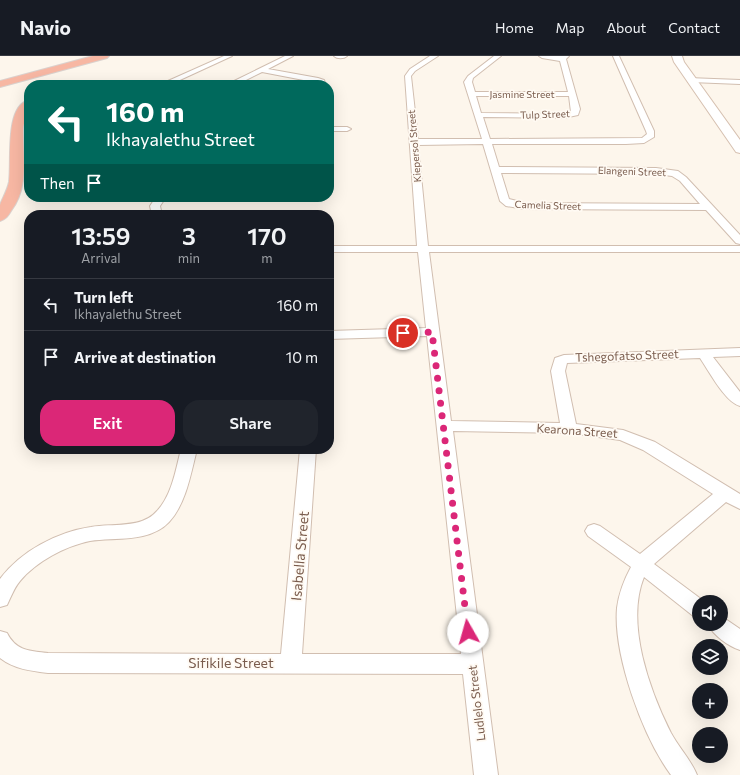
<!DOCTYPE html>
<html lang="en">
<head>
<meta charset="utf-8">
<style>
  :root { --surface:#171b24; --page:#20242c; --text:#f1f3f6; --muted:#9ea1a6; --line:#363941; --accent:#db2777 }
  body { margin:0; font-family:Commissioner,sans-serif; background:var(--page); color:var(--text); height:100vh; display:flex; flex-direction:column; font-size:15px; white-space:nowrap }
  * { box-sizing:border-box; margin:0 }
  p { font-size:13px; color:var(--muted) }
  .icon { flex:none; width:22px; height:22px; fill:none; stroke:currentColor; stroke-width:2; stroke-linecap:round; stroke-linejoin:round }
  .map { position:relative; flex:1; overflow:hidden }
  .drawer { position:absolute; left:24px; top:154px; width:310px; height:244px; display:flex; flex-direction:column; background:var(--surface); border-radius:16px; box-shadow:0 4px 16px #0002 }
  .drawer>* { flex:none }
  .top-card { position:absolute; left:24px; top:24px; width:310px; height:122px; border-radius:16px; box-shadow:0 4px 16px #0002; background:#00695c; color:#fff; overflow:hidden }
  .buttons { position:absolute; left:692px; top:539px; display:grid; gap:8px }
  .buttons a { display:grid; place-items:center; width:36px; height:36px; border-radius:50%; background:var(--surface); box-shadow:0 4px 16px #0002; font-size:20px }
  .pin { position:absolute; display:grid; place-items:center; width:34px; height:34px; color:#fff; margin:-17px; border:2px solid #fff; border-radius:50%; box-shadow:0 1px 4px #0007 }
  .me { position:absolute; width:44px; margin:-22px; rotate:353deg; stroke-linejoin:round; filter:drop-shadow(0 0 3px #0008) }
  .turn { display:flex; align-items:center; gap:14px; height:84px; padding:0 16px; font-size:18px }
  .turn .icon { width:52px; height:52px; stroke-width:2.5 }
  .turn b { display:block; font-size:28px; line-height:34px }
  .then { display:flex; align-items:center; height:38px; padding:0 16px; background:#0003; gap:8px; font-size:15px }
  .eta { display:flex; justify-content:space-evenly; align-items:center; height:68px; text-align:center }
  .eta b { font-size:24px; font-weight:600; line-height:28px }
  .cta { display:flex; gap:8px; margin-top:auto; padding:8px 16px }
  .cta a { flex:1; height:46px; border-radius:16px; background:var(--accent); color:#fff; font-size:16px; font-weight:600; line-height:46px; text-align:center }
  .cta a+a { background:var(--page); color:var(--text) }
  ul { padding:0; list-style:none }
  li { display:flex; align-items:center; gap:12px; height:52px; padding:0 16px; border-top:1px solid var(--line) }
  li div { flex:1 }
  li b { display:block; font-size:15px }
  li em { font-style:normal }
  header { display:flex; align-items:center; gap:24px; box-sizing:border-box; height:56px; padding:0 20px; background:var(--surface); border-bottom:1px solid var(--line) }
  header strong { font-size:19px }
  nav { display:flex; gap:22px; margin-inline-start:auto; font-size:14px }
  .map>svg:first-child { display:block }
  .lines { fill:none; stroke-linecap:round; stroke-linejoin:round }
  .street-casing { stroke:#d1beb0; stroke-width:2 }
  .secondary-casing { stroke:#d6c0b0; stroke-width:2 }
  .highway-casing { stroke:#dad1cd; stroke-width:2 }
  .street { fill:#fff; fill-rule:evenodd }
  .secondary { fill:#fff; fill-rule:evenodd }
  .highway { fill:#f7b7a3; fill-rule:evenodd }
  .route { stroke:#db2777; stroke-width:7; stroke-dasharray:0 12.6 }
  .labels { text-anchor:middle; stroke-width:3.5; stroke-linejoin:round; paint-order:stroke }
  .far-street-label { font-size:10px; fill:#7a5c4d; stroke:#fffaf3 }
  .street-label { font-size:12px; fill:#7a5c4d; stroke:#fffaf3 }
  .near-street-label { font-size:14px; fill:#7a5c4d; stroke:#fffaf3 }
</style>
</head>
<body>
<header>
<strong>Navio</strong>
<nav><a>Home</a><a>Map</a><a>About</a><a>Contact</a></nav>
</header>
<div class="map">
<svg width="740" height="719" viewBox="0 0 740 719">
  <rect width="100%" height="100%" fill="#fdf6ec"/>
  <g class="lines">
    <g class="street-casing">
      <path id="street" d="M224,0H232L169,29H159Z
        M285,0H293L268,13L318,22L324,24L326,29H318L314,26L262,16L236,29H226Z
        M334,0H347C344,3 337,3 334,0Z
        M430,0H438L415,15L411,20L418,83H482L464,26L468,20L494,0H501L473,22L472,26L475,36H568L560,5L542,2L539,0H569L566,3L580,53L578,59L564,62L483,61L490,83L642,82L647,78L646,75L613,0H619L654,75V81L644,87L626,88H492L499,111L656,112L678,115L686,121L740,179V188L736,187L706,154L525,153L506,150L500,145L483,88L418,89L428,190H740V196H429L451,365L560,367L551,315L555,302L564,299L740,292V300L713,301L740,336V350C725,346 709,315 700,302L567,307L565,315L576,368L623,374L655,386L740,438V453L726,446L654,508L705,546H699V562L692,559L644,521C625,568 650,635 671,677C679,692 691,704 697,719H671C643,681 613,599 617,552C619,537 624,524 631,511L588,480L585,475L588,470L594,468L600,470L640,498L713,438L643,394L620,384L569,377L453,375L498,719H474L463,618L48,617C31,615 14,613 0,602V575L7,577C16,595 30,595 48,597L281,598L300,393H316L302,598H461L427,280L329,283V275L426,272L418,196H329V190H417L405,20L410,13ZM476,40H569L571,56L564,58L481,57ZM501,117L656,118L672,120L680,125L700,148L525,147L509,143Z
        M688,22L740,24V28L691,26H688Z
        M329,71H347L351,73L347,75H329Z
        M156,141H166L160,150L162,159H152L150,150Z
        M181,393H197C191,417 186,448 169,466C149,487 115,481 90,485C65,490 36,506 20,525C14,532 11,541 7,549L0,551V523C21,495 57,476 91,471C112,467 142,473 157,455C172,439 176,413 181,393Z
        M721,560L740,573V594C728,590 713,579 708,568H721Z"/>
    </g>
    <g class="secondary-casing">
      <path id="secondary" d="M672,0H682L684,6L740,84V97L736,96L674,6Z"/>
    </g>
    <g class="highway-casing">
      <path id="highway" d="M93,0H109L107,2L0,31V25Z
        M29,44V54L25,64L23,71C22,100 30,130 11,155C8,160 6,163 0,165C0,160 0,153 0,149C3,141 7,135 9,126C12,106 4,50 29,44Z"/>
    </g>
    <use href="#street" class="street"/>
    <use href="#secondary" class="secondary"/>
    <use href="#highway" class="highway"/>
  </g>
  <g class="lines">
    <path class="route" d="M403,277L432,276L468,576"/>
  </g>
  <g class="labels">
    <g class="far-street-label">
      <text x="522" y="42">Jasmine Street</text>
      <text transform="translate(545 58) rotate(-2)" y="4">Tulp Street</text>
      <text transform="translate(414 90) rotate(-95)" y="4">Kiepersol Street</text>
      <text transform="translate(632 115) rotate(2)" y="4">Elangeni Street</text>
      <text transform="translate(548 149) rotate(2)" y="4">Camelia Street</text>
    </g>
    <g class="street-label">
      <text transform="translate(627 300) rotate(-2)" y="4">Tshegofatso Street</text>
      <text transform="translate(577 375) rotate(4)" y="4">Kearona Street</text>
      <text transform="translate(477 647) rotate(-97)" y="4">Ludlelo Street</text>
    </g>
    <g class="near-street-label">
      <text transform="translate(300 500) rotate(-85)" y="5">Isabella Street</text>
      <text x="231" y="612">Sifikile Street</text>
    </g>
  </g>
</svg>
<div class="buttons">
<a><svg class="icon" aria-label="sound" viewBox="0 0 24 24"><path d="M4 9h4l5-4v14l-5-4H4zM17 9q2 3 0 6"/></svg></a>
<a><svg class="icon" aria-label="layers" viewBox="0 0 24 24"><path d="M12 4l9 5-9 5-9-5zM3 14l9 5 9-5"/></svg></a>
<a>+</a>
<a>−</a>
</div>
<div class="pin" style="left:403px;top:277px;background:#d93025"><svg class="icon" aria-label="arrive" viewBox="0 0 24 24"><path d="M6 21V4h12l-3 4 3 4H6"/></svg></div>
<svg class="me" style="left:468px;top:576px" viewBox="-20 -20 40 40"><circle r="19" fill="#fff"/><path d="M0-13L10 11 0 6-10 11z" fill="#db2777"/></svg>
<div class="top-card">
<div class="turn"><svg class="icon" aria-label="left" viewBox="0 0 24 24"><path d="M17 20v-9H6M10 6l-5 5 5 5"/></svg><div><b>160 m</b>Ikhayalethu Street</div></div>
<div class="then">Then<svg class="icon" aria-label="arrive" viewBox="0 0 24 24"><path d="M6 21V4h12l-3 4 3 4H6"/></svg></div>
</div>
<section class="drawer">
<div class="eta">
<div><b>13:59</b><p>Arrival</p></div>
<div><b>3</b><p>min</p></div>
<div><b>170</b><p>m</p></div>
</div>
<ul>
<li><svg class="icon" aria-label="left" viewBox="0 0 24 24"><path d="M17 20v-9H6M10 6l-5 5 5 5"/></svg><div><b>Turn left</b><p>Ikhayalethu Street</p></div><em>160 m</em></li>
<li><svg class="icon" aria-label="arrive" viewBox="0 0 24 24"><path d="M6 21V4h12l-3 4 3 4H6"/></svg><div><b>Arrive at destination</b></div><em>10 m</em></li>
</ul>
<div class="cta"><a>Exit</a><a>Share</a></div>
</section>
</div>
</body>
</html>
